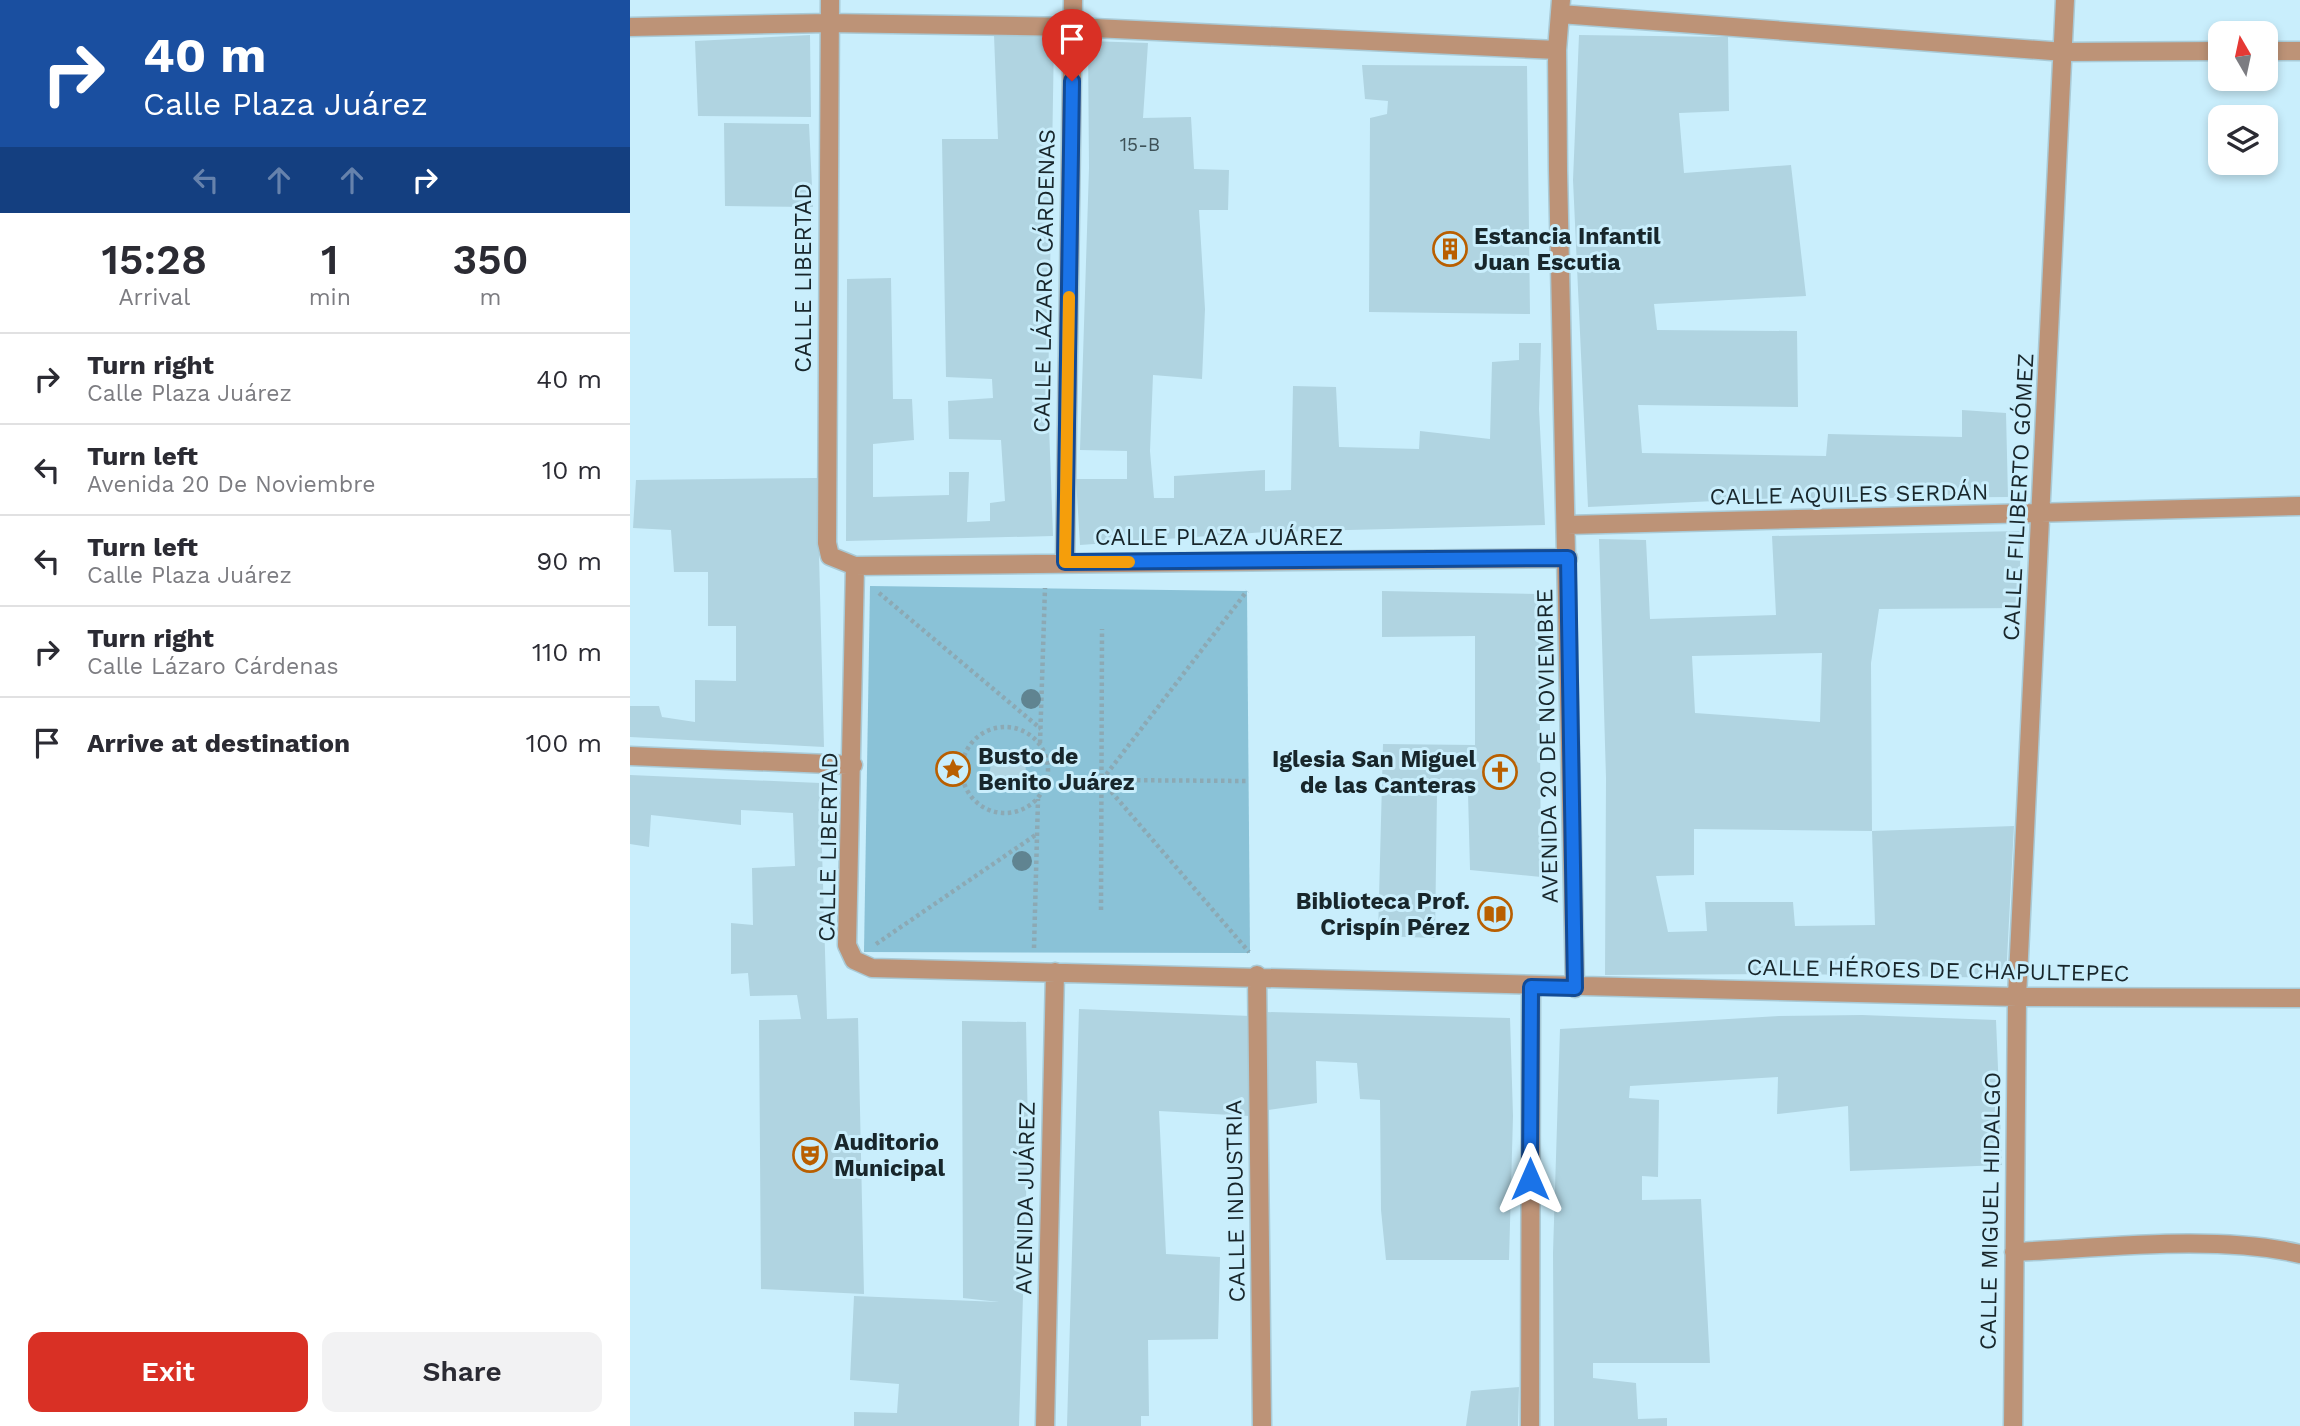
<!DOCTYPE html>
<html lang="en">
<head>
<meta charset="utf-8">
<style>
  :root { --surface:#fff; --page:#f2f2f3; --text:#2b2b33; --muted:#7c7c81; --line:#e1e1e2; --accent:#d93025 }
  body { margin:0; font-family:"Work Sans",sans-serif; background:var(--page); color:var(--text); height:100vh; display:flex; flex-direction:column; font-size:26px; white-space:nowrap }
  * { box-sizing:border-box; margin:0 }
  p { font-size:23px; color:var(--muted) }
  .icon { flex:none; width:38px; height:38px; fill:none; stroke:currentColor; stroke-width:2; stroke-linecap:round; stroke-linejoin:round }
  .map { position:relative; flex:1; overflow:hidden }
  .side { display:flex; flex-direction:column; background:var(--surface); width:630px }
  .side>* { flex:none }
  .top-card { background:#1a4fa0; color:#fff; overflow:hidden }
  .needle { width:46px; rotate:351deg }
  .controls { position:absolute; left:1578px; top:21px; display:grid; gap:14px }
  .controls a { display:grid; place-items:center; width:70px; height:70px; border-radius:14px; background:var(--surface); box-shadow:0 4px 10px #0003; font-size:35px }
  .pin { position:absolute; display:grid; place-items:center; width:60px; height:60px; color:#fff; margin:-72px -30px; border-radius:50% 50% 50% 0; rotate:-45deg; box-shadow:0 0 7px #0007 }
  .pin .icon { rotate:45deg }
  .me { position:absolute; width:77px; margin:-38px; rotate:0deg; stroke-linejoin:round; filter:drop-shadow(0 0 5px #0008) }
  .turn { display:flex; align-items:center; gap:24px; height:147px; padding:0 28px; font-size:32px }
  .turn .icon { width:91px; height:91px; stroke-width:2.5 }
  .turn b { display:block; font-size:49px; line-height:60px }
  .lanes { display:flex; align-items:center; height:66px; padding:0 28px; background:#0003; justify-content:center; gap:35px; direction:ltr }
  .lanes .off { opacity:.35 }
  .eta { display:flex; justify-content:space-evenly; align-items:center; height:119px; text-align:center }
  .eta b { font-size:42px; font-weight:600; line-height:49px }
  .button { display:flex; gap:14px; margin-top:auto; padding:14px 28px }
  .button a { flex:1; height:80px; border-radius:14px; background:var(--accent); color:#fff; font-size:28px; font-weight:600; line-height:80px; text-align:center }
  .button a+a { background:var(--page); color:var(--text) }
  ul { padding:0; list-style:none }
  li { display:flex; align-items:center; gap:21px; height:91px; padding:0 28px; border-top:2px solid var(--line) }
  li div { flex:1 }
  li b { display:block; font-size:26px }
  li em { font-style:normal }
  main { display:flex; flex:1; min-height:0 }
  .map>svg:first-child { display:block }
  .green { fill:#8ac2d7 }
  .building { fill:#b0d4e1; fill-rule:evenodd }
  .lines { fill:none; stroke-linecap:round; stroke-linejoin:round }
  .street-casing { stroke:#a9cad6; stroke-width:21 }
  .path { stroke:#8ca9b4; stroke-width:4.5; stroke-dasharray:3.5 3.5; stroke-linecap:butt }
  .street { stroke:#bd9377; stroke-width:18 }
  .tree { fill:#608491 }
  .route-casing { stroke:#114b97; stroke-width:18 }
  .route { stroke:#1a73e8; stroke-width:12 }
  .slow { stroke:#f59e0b; stroke-width:12 }
  .labels { text-anchor:middle; stroke-width:6; stroke-linejoin:round; paint-order:stroke }
  .number-label { font-size:19px; fill:#3e5258 }
  .poi-label { font-size:23px; font-weight:bold; fill:#18262b; stroke:#c9eefc; text-anchor:start }
  .street-label { font-size:23px; fill:#18262b; stroke:#c9eefc }
</style>
</head>
<body>
<main>
<section class="side">
<div class="top-card">
<div class="turn"><svg class="icon" aria-label="right" viewBox="0 0 24 24"><path d="M7 20v-9h11M14 6l5 5-5 5"/></svg><div><b>40 m</b>Calle Plaza Juárez</div></div>
<div class="lanes"><svg class="icon off" aria-label="left" viewBox="0 0 24 24"><path d="M17 20v-9H6M10 6l-5 5 5 5"/></svg><svg class="icon off" aria-label="ahead" viewBox="0 0 24 24"><path d="M12 20V5M6 11l6-6 6 6"/></svg><svg class="icon off" aria-label="ahead" viewBox="0 0 24 24"><path d="M12 20V5M6 11l6-6 6 6"/></svg><svg class="icon" aria-label="right" viewBox="0 0 24 24"><path d="M7 20v-9h11M14 6l5 5-5 5"/></svg></div>
</div>
<div class="eta">
<div><b>15:28</b><p>Arrival</p></div>
<div><b>1</b><p>min</p></div>
<div><b>350</b><p>m</p></div>
</div>
<ul>
<li><svg class="icon" aria-label="right" viewBox="0 0 24 24"><path d="M7 20v-9h11M14 6l5 5-5 5"/></svg><div><b>Turn right</b><p>Calle Plaza Juárez</p></div><em>40 m</em></li>
<li><svg class="icon" aria-label="left" viewBox="0 0 24 24"><path d="M17 20v-9H6M10 6l-5 5 5 5"/></svg><div><b>Turn left</b><p>Avenida 20 De Noviembre</p></div><em>10 m</em></li>
<li><svg class="icon" aria-label="left" viewBox="0 0 24 24"><path d="M17 20v-9H6M10 6l-5 5 5 5"/></svg><div><b>Turn left</b><p>Calle Plaza Juárez</p></div><em>90 m</em></li>
<li><svg class="icon" aria-label="right" viewBox="0 0 24 24"><path d="M7 20v-9h11M14 6l5 5-5 5"/></svg><div><b>Turn right</b><p>Calle Lázaro Cárdenas</p></div><em>110 m</em></li>
<li><svg class="icon" aria-label="arrive" viewBox="0 0 24 24"><path d="M6 21V4h12l-3 4 3 4H6"/></svg><div><b>Arrive at destination</b></div><em>100 m</em></li>
</ul>
<div class="button"><a>Exit</a><a>Share</a></div>
</section>
<div class="map">
<svg width="1670" height="1426" viewBox="0 0 1670 1426">
  <rect width="100%" height="100%" fill="#c9eefc"/>
  <path class="green" d="M240,586L617,591L620,953L234,952Z"/>
  <path class="building" d="M180,35L181,117L68,116L65,41Z
    M364,35L424,37L418,398L423,536L216,541L217,279L261,278L263,399H282L284,440L243,444V497L319,495V472H339L337,522L360,521V503L375,501L371,440L319,439L318,401L363,398L362,379L316,377L312,139H368Z
    M949,35L1098,37L1099,111L1049,113L1054,173L1161,165L1176,296L1024,304L1027,330L1167,331L1168,407L1008,405L1012,453L1196,456L1198,434L1332,437V410L1376,413L1378,497L1128,499L958,507L943,180Z
    M458,41L518,43L513,118L561,117L564,169L599,170L598,210H569L575,309L572,379L523,375L520,451L524,498H544V476L635,470V491L661,490L663,386L706,387L709,447L789,449L790,431L860,439L862,362L889,360V343H911L909,409L915,525L636,532L450,545L446,479H497V451L450,450L459,168Z
    M732,65L897,66L900,314L739,312L740,118L757,114L758,101L735,99Z
    M94,123L179,124L183,207L95,206Z
    M187,478L194,747L0,737V706H29L32,717L65,722V680L106,681V626H78V572H44L41,530L3,528L6,480Z
    M1391,531L1389,608L1249,609L1241,663L1242,831L1384,826L1376,978L1168,974L975,975L976,778L969,539L1016,540L1020,619L1146,615L1142,536ZM1192,653L1190,722L1065,713L1062,656ZM1064,829L1242,831L1245,925L1165,926L1163,902H1075L1077,931L1038,932L1026,876L1064,875Z
    M752,591L909,594L911,877L840,870L838,793H807L805,938L748,936L753,744L845,745V636L752,637Z
    M360 771a18 18 0 1 1 36 0a18 18 0 1 1-36 0Z
    M0,775L190,783L197,1019L228,1018L234,1294L131,1289L129,1020L171,1019L167,995L120,996L118,973L101,974V923L123,925L122,868L165,866L163,813L111,810V825L21,815L19,847L0,844Z
    M449,1009L620,1016L619,1116L529,1111L536,1254L590,1257L588,1339L518,1340L519,1416H511V1426H437Z
    M636,1012L880,1018L883,1116L879,1260H756L751,1210L750,1100L730,1099L727,1063L686,1061L687,1103L638,1110Z
    M1232,1015L1366,1020L1372,1165L1220,1171L1218,1106L1147,1114L1148,1077L1000,1086L999,1098L1029,1100L1028,1177L1012,1176V1200L1071,1199L1080,1363H963V1378L1006,1383L1008,1419L1037,1418V1426H924L923,1253L930,1029L1149,1016Z
    M332,1021L396,1022L398,1133L389,1426H224V1412L267,1413L269,1384L220,1380L224,1296L369,1302L333,1298Z
    M889,1387L888,1426H836L841,1391Z"/>
  <g class="lines">
    <g class="street-casing">
      <path id="street" d="M200,0L197,543L200,556L225,566L938,558
        M931,0L927,50L928,170L945,988
        M930,14L1434,52L1591,51
        M0,27L199,23L443,27L927,50
        M1636,51H1670
        M937,525L1670,506
        M435,562L443,0
        M225,566L217,945L224,960L242,968L1387,997L1670,998
        M0,756L223,765
        M627,975L632,1426
        M1384,1252C1471,1248 1586,1234 1670,1254
        M415,1426L425,972
        M900,1426L901,987
        M1383,1426L1387,997L1435,0"/>
    </g>
    <path class="path" d="M249,593L411,729
      M332 770a43 43 0 1 1 86 0a43 43 0 1 1-86 0Z
      M410,743L415,588
      M472,780L617,591
      M472,780L619,781
      M472,781L619,952
      M471,910L472,629
      M246,944L407,834
      M404,948L408,799"/>
    <use href="#street" class="street"/>
  </g>
  <g class="tree">
    <circle cx="401" cy="699" r="10"/>
    <circle cx="392" cy="861" r="10"/>
  </g>
  <g class="lines">
    <g class="route-casing">
      <path id="route" d="M442,81L435,562L938,558L945,988L901,987L900,1179"/>
    </g>
    <use href="#route" class="route"/>
    <path class="slow" d="M439,297L435,562H499"/>
  </g>
  <defs>
    <g id="building-ring" transform="scale(1.75)"><circle r="9.5" fill="#c9eefc" stroke="#b95f00" stroke-width="1.5"/><path d="M-4-6H4V6H1V3H-1V6H-4ZM-2.5-4.3h1.7v1.8h-1.7ZM.8-4.3h1.7v1.8H.8ZM-2.5-1h1.7V.8h-1.7ZM.8-1h1.7V.8H.8Z" fill="#b95f00"/></g>
    <g id="sight-ring" transform="scale(1.75)"><circle r="9.5" fill="#c9eefc" stroke="#b95f00" stroke-width="1.5"/><path d="M0-6L1.8-2.2L6-1.7L2.9 1.2L3.7 5.4L0 3.3L-3.7 5.4L-2.9 1.2L-6-1.7L-1.8-2.2Z" fill="#b95f00"/></g>
    <g id="church-ring" transform="scale(1.75)"><circle r="9.5" fill="#c9eefc" stroke="#b95f00" stroke-width="1.5"/><path d="M-1.2-6h2.4v3.5h3.3v2.4h-3.3V6h-2.4V-.1h-3.3v-2.4h3.3Z" fill="#b95f00"/></g>
    <g id="library-ring" transform="scale(1.75)"><circle r="9.5" fill="#c9eefc" stroke="#b95f00" stroke-width="1.5"/><path d="M-6-4Q-3-5.5-.7-3.5V5Q-3 3-6 4ZM6-4Q3-5.5 .7-3.5V5Q3 3 6 4Z" fill="#b95f00"/></g>
    <g id="theatre-ring" transform="scale(1.75)"><circle r="9.5" fill="#c9eefc" stroke="#b95f00" stroke-width="1.5"/><path d="M-5-5.5Q0-4 5-5.5V0Q5 5 0 6Q-5 5-5 0ZM-3.3-2.5H-1v1.5H-3.3ZM1-2.5H3.3v1.5H1ZM-2.8 1Q0 5.5 2.8 1Z" fill="#b95f00"/></g>
  </defs>
  <g fill-rule="evenodd">
    <use href="#building-ring" x="820" y="249"/>
    <use href="#sight-ring" x="323" y="769"/>
    <use href="#church-ring" x="870" y="772"/>
    <use href="#library-ring" x="865" y="914"/>
    <use href="#theatre-ring" x="180" y="1155"/>
  </g>
  <g class="labels">
    <g class="number-label">
      <text x="510" y="151">15-B</text>
    </g>
    <g class="poi-label">
      <text x="844" y="244">Estancia Infantil<tspan x="844" dy="26">Juan Escutia</tspan></text>
      <text x="348" y="764">Busto de<tspan x="348" dy="26">Benito Juárez</tspan></text>
      <text x="846" y="767" text-anchor="end">Iglesia San Miguel<tspan x="846" dy="26">de las Canteras</tspan></text>
      <text x="840" y="909" text-anchor="end">Biblioteca Prof.<tspan x="840" dy="26">Crispín Pérez</tspan></text>
      <text x="204" y="1150">Auditorio<tspan x="204" dy="26">Municipal</tspan></text>
    </g>
    <g class="street-label">
      <text transform="translate(173 278) rotate(-90)" y="8">CALLE LIBERTAD</text>
      <text transform="translate(414 281) rotate(-89)" y="8">CALLE LÁZARO CÁRDENAS</text>
      <text transform="translate(1219 494) rotate(-1)" y="8">CALLE AQUILES SERDÁN</text>
      <text transform="translate(1388 497) rotate(-87)" y="8">CALLE FILIBERTO GÓMEZ</text>
      <text x="589" y="545">CALLE PLAZA JUÁREZ</text>
      <text transform="translate(917 746) rotate(-91)" y="8">AVENIDA 20 DE NOVIEMBRE</text>
      <text transform="translate(198 847) rotate(-89)" y="8">CALLE LIBERTAD</text>
      <text transform="translate(1308 970) rotate(1)" y="8">CALLE HÉROES DE CHAPULTEPEC</text>
      <text transform="translate(395 1198) rotate(-89)" y="8">AVENIDA JUÁREZ</text>
      <text transform="translate(605 1201) rotate(-91)" y="8">CALLE INDUSTRIA</text>
      <text transform="translate(1360 1211) rotate(-89)" y="8">CALLE MIGUEL HIDALGO</text>
    </g>
  </g>
</svg>
<div class="controls">
<a><svg class="needle" viewBox="-14 -14 28 28"><path d="M0-13l5 13h-10z" fill="#e53935"/><path d="M0 13l5-13h-10z" fill="#7c7c81"/></svg></a>
<a><svg class="icon" aria-label="layers" viewBox="0 0 24 24"><path d="M12 4l9 5-9 5-9-5zM3 14l9 5 9-5"/></svg></a>
</div>
<div class="pin" style="left:442px;top:81px;background:#d93025"><svg class="icon" aria-label="arrive" viewBox="0 0 24 24"><path d="M6 21V4h12l-3 4 3 4H6"/></svg></div>
<svg class="me" style="left:900px;top:1179px" viewBox="-20 -20 40 40"><path d="M0-17L14 15 0 8-14 15z" fill="#1a73e8" stroke="#fff" stroke-width="4"/></svg>
</div>
</main>
</body>
</html>
